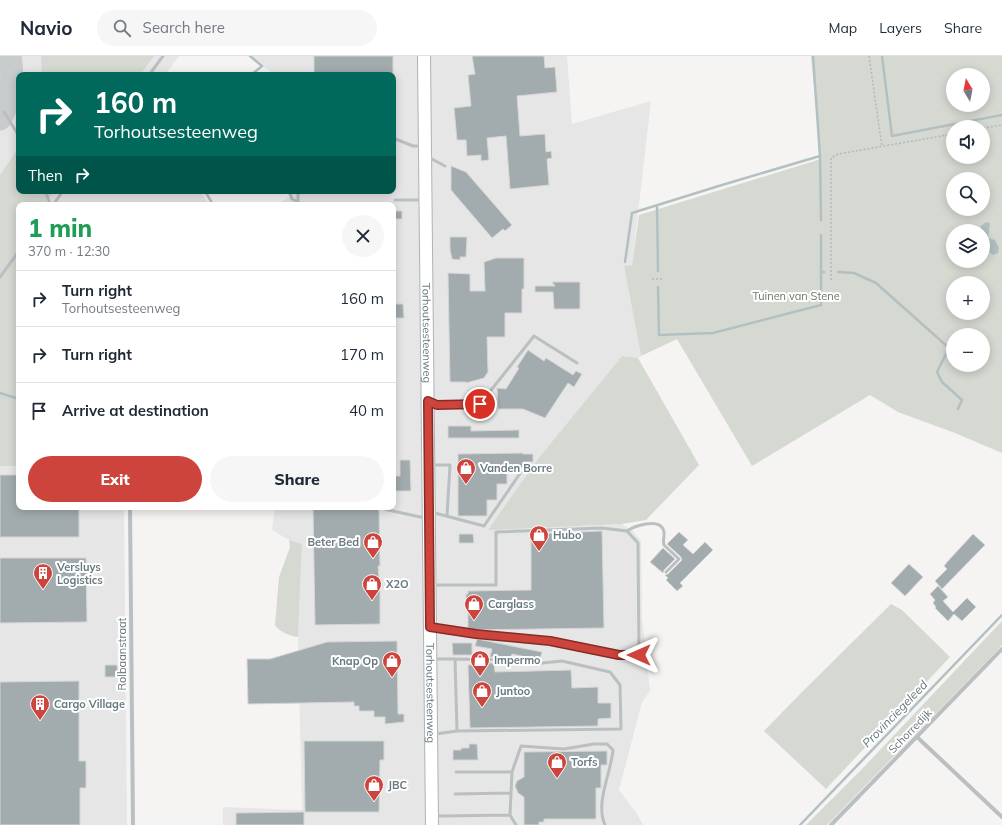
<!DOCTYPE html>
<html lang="en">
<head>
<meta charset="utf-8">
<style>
  :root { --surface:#fff; --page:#f6f6f7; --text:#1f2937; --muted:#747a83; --line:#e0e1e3; --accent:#cc443b }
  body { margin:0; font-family:Mulish,sans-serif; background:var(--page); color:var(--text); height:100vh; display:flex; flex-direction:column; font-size:15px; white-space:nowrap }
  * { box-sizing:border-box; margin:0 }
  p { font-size:13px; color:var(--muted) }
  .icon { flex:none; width:22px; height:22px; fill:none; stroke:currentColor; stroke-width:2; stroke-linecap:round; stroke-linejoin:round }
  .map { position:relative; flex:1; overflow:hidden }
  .details { position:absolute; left:16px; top:146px; width:380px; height:308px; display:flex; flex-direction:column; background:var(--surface); border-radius:8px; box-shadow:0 2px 10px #0003 }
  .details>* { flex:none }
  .top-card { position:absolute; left:16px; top:16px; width:380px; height:122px; border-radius:8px; box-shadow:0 2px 10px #0003; background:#00695c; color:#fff; overflow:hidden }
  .needle { width:26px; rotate:350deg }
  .fabs { position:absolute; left:946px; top:12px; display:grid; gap:8px }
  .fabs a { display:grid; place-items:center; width:44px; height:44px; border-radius:50%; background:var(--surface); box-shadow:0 2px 10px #0003; font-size:20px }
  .pin { position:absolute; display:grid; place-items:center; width:34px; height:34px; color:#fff; margin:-17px; border:2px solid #fff; border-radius:50%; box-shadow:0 1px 4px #0007 }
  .me { position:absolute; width:44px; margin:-22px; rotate:270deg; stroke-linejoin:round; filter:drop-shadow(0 0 3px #0008) }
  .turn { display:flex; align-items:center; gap:14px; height:84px; padding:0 12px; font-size:18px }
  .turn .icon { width:52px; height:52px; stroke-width:2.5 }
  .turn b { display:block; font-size:28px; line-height:34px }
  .then { display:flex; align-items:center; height:38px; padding:0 12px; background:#0003; gap:8px; font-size:15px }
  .round { display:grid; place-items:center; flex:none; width:42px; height:42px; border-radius:21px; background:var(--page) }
  .headline { display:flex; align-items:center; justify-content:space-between; height:68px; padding:0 12px }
  h1 { font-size:24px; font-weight:800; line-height:30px; color:#1e9e55 }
  .primary-button { display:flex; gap:8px; margin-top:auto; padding:8px 12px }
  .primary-button a { flex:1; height:46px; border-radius:24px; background:var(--accent); color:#fff; font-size:16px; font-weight:800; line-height:46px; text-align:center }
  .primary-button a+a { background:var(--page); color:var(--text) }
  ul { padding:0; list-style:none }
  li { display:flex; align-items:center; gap:12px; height:56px; padding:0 12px; border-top:1px solid var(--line) }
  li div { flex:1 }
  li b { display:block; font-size:15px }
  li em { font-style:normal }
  header { display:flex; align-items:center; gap:24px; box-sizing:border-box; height:56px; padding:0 20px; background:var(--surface); border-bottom:1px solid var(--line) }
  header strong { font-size:19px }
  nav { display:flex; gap:22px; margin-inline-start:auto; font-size:14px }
  .search { width:280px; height:36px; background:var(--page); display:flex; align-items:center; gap:10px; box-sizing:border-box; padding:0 14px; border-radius:22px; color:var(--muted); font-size:15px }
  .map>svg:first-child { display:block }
  .built { fill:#e5e6e5 }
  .green { fill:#d5d9d2; fill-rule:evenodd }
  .water { fill:#b3c0c2 }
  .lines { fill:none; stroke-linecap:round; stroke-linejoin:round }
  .stream { stroke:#b3c0c2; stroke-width:2.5 }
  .taxiway { stroke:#c9cccc; stroke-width:23 }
  .building { fill:#a2abae; stroke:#d6d6d4 }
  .primary-casing { stroke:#aeb3b5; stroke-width:14 }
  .path { stroke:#b4b8ba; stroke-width:1.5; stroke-dasharray:2 2; stroke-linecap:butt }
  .lane { stroke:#babfc1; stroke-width:3 }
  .street { stroke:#babfc1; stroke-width:4 }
  .primary { stroke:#fff; stroke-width:12 }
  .route-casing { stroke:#852c26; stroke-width:10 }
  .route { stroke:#cc443b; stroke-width:7 }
  .labels { text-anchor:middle; stroke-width:4; stroke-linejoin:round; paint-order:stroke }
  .park-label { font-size:11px; fill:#6c7766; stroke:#fff }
  .street-label { font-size:11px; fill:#68797f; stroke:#fff }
  .poi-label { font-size:11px; font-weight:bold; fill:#68797f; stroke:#fff; text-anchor:start }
  .water-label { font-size:12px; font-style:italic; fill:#63797b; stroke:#fff }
</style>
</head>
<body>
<header>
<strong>Navio</strong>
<div class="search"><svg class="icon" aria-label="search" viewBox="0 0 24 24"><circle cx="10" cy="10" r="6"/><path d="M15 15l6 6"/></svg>Search here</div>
<nav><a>Map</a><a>Layers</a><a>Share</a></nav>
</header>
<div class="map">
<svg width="1002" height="769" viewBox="0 0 1002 769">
  <rect width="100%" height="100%" fill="#f5f4f2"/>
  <path class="built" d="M0,0H179L165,19H19V135H200L209,149H19V451H124L127,769H0Z
    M250,0H567L572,68L651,45L632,209L624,210L641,300L638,302L622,300L537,404L489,473L622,468L633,475L641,485L642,562L650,635L642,646L619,734L637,758L643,769H223V751L302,754L298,581L302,488L289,484L272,474L275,451H393V149H276L292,139V135H393V19H276L262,10Z"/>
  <path class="green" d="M41,0H154L140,19H42Z
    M811,0H1002V397L955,377L898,356L870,339L752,410L677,283L641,300L624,210L632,209L639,159L821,103ZM953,19H983V49H953ZM953,71H983V101H953ZM953,123H983V153H953ZM953,175H983V205H953ZM953,227H983V257H953ZM953,279H983V309H953Z
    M19,91V135H54L44,149H19V410H0V119Z
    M622,300L638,302L699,409L646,464L622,468L488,474L537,404Z
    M289,484L302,488L298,581C289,580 280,576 275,569L279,521L290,491Z
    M891,548L902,554L950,601L826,733L764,675L803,635Z
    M1002,565V589L987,605L827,769H806L862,713Z"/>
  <path class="water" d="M986,166L990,167L988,182L995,184L999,192L998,197L993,199L983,191V175H980L981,170Z"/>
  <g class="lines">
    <path class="stream" d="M250,0L262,10L251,19
      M882,0L892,80L1002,59
      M820,100L821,164
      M205,135L212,147L215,149
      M657,150L658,215
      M625,206L632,157L722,129L820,100L813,0
      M821,216V179
      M838,216L854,217L876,227L949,292L937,316L942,326L962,344L958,353
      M658,231L659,279L713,277L821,249V216H824
      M0,337L19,343
      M800,769L1002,559"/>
    <path class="taxiway" d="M0,63C11,45 14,21 10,0"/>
  </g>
  <path class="building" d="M314,0H393V19H314Z
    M472,0H544L545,12L555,11L557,36L517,40L520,80L545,78L546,96L551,95L552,102L547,103L549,129L510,133L506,80L487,82L489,104L481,105V99L467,100L466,84H457L454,52L471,50L468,19L475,18Z
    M451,110L466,116L512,169L505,175L503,173L492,182L451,134Z
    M393,155H402V163H393Z
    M450,181H467L466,201H460V204L452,203L450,194Z
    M496,202H524V233H522V257H505V281H487L488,316L484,322L466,327V326H450L448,217L470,218V235H485L484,206Z
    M552,226H580V253H554L553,236H535V230H555Z
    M395,248H403L404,262H393V253H395Z
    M528,294L544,305L546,302L573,319L576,315L582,318L574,331L568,327L545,362L523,353H498L497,332L506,333L519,312L517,311Z
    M448,370H471V375L519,374V382H448Z
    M523,397V398H533V406H523V412H507V428H497V444H487V460H458V398Z
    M400,404H410L411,435H393V420H400Z
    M0,419H19V451H79V481H0Z
    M313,451H378V454H379L380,510H378L379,523H380V568L315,569Z
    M602,475L604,572L468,574V552H466V538H468V535L531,534V478Z
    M679,476L688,484L683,489L693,498L705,486L713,494L680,527L683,530L677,535L666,524L668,522L665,519L668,518L682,504L681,501L667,488Z
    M459,478H473L474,487H459Z
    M973,478L985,489L942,533L935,525L947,513L944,510L948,505Z
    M663,492L675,503L664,514L663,517L650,506Z
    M0,502H86L87,566L0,567Z
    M909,508L923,521L905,540L891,527Z
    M938,530L948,541L943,545L953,556L967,542L976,551L962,565L954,558L948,565L935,552L936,551L933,547L935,544L930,538Z
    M477,583L542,596L540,604L512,598L511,601H490L492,593L475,590Z
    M397,585L398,656V658H404V666L385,668V661H374V655H359V650H354V646L248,648L247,603H270L327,586Z
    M452,587H472V599H453Z
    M489,607H494L495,616L571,614L572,632L598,631V647H611V662L598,663V670L470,672L468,609L488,608Z
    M105,609H117L118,621H105Z
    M79,625V705H86V732H80V769H0V626Z
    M304,685H384V704H380L379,756H305Z
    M469,688H477L478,704H453V694H461V692H469Z
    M607,695V709H601V732H596V763H544V766H539V769H524V741L518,737L515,730L517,725L524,721V696Z
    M304,756V769H236V757Z"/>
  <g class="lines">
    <g class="primary-casing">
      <g id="primary">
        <path id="s1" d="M424,0L432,769"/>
      </g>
    </g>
    <path class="path" d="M869,0L882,91
      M983,72L1002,69
      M652,223H664
      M831,224V102L838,98L953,78"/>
    <path class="lane" d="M149,19L163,0
      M4,56L19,80
      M393,82L413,90H422
      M428,101L445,110
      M45,135L49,145V149
      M289,135L292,143L298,146
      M298,135V149
      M395,144H424
      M53,149L63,135
      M0,221L19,195
      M431,347L437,349L480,348L534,280L577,307
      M431,409H450L447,460
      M381,451L388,454L425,462
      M431,456L484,470L521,416
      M627,475C634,470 658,462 663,473C666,478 662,484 664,489L679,503L666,516
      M433,529H496V476L602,472L627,475L638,487L639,599H619L550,585L476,578L434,571
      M432,603H455L457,675L435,678
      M455,603L510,604L542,607L562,605L610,616L620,629L621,673L457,675
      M456,716H512
      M455,738L510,737
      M435,759L441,760L510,759L512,716L521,690L564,693L594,688H607L613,694C611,717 595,747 605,769
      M510,759L516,769"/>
    <path class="street" d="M130,451L133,769
      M917,681L1002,761
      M831,769L1002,593"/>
    <use href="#primary" class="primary"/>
  </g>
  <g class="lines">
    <g class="route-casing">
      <path id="route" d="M480,348L437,349L428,345L430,571L476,578L550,585L619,599H639"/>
    </g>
    <use href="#route" class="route"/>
  </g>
  <defs>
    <g id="shop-pin" transform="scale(1)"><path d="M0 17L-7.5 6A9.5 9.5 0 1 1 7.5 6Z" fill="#cc443b" stroke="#fff"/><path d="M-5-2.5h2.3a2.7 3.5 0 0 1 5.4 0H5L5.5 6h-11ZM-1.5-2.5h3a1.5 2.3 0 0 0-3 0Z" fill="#fff"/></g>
    <g id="building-pin" transform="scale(1)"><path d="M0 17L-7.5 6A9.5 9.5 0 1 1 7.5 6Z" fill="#cc443b" stroke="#fff"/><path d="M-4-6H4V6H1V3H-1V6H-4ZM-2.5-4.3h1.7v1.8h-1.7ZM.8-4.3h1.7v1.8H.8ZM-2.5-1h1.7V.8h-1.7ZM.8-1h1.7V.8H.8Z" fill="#fff"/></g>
  </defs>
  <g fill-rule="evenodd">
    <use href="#shop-pin" x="466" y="412"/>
    <use href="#shop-pin" x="539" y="479"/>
    <use href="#shop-pin" x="373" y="486"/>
    <use href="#building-pin" x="43" y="517"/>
    <use href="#shop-pin" x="372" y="528"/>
    <use href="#shop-pin" x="474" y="548"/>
    <use href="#shop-pin" x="480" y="604"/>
    <use href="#shop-pin" x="392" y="605"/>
    <use href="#shop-pin" x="482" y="635"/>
    <use href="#building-pin" x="40" y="648"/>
    <use href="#shop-pin" x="557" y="706"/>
    <use href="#shop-pin" x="374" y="729"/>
  </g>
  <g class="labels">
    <g class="park-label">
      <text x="796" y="244">Tuinen van Stene</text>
    </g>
    <g class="street-label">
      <text dy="4" stroke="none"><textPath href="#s1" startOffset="277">Torhoutsesteenweg</textPath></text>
      <text transform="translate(122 598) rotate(-90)" y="4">Rolbaanstraat</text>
      <text dy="4" stroke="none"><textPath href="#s1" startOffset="637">Torhoutsesteenweg</textPath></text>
      <text transform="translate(910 675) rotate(-46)" y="4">Schorredijk</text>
    </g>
    <g class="poi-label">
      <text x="480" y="416">Vanden Borre</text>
      <text x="553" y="483">Hubo</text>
      <text x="359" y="490" text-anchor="end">Beter Bed</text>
      <text x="57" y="515">Versluys<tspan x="57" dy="13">Logistics</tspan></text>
      <text x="386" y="532">X2O</text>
      <text x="488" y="552">Carglass</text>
      <text x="494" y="608">Impermo</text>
      <text x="378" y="609" text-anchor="end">Knap Op</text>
      <text x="496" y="639">Juntoo</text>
      <text x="54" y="652">Cargo Village</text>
      <text x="571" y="710">Torfs</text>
      <text x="388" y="733">JBC</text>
    </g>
    <g class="water-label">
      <text transform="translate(895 658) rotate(-46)" y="4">Provinciegeleed</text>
    </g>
  </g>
</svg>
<div class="fabs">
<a><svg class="needle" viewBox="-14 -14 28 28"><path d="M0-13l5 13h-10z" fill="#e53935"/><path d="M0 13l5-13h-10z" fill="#747a83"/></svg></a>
<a><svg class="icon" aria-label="sound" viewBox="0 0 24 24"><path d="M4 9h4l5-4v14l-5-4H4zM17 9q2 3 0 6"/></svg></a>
<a><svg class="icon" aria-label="search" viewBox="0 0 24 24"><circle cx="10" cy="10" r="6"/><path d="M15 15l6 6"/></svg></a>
<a><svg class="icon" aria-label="layers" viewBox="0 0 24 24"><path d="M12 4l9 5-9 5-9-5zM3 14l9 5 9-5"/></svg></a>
<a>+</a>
<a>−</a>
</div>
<div class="pin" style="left:480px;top:348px;background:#d93025"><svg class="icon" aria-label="arrive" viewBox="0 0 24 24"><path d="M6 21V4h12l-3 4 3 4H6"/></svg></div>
<svg class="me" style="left:639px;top:599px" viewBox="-20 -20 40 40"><path d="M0-17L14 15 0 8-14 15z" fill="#cc443b" stroke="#fff" stroke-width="4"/></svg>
<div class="top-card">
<div class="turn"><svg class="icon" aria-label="right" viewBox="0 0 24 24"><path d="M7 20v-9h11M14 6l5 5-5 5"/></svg><div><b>160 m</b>Torhoutsesteenweg</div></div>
<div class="then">Then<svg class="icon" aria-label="right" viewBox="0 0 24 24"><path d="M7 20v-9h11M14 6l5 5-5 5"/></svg></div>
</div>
<section class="details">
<div class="headline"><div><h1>1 min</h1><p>370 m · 12:30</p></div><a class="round"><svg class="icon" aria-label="close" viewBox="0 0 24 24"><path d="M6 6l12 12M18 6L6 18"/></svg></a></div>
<ul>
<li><svg class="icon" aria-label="right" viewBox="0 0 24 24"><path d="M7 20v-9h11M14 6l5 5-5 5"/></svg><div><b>Turn right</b><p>Torhoutsesteenweg</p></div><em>160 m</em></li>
<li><svg class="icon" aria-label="right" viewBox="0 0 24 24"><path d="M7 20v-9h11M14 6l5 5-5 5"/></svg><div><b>Turn right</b></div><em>170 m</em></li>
<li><svg class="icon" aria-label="arrive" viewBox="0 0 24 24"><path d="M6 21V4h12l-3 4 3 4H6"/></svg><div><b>Arrive at destination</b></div><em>40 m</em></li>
</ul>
<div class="primary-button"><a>Exit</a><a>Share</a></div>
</section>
</div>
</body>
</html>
